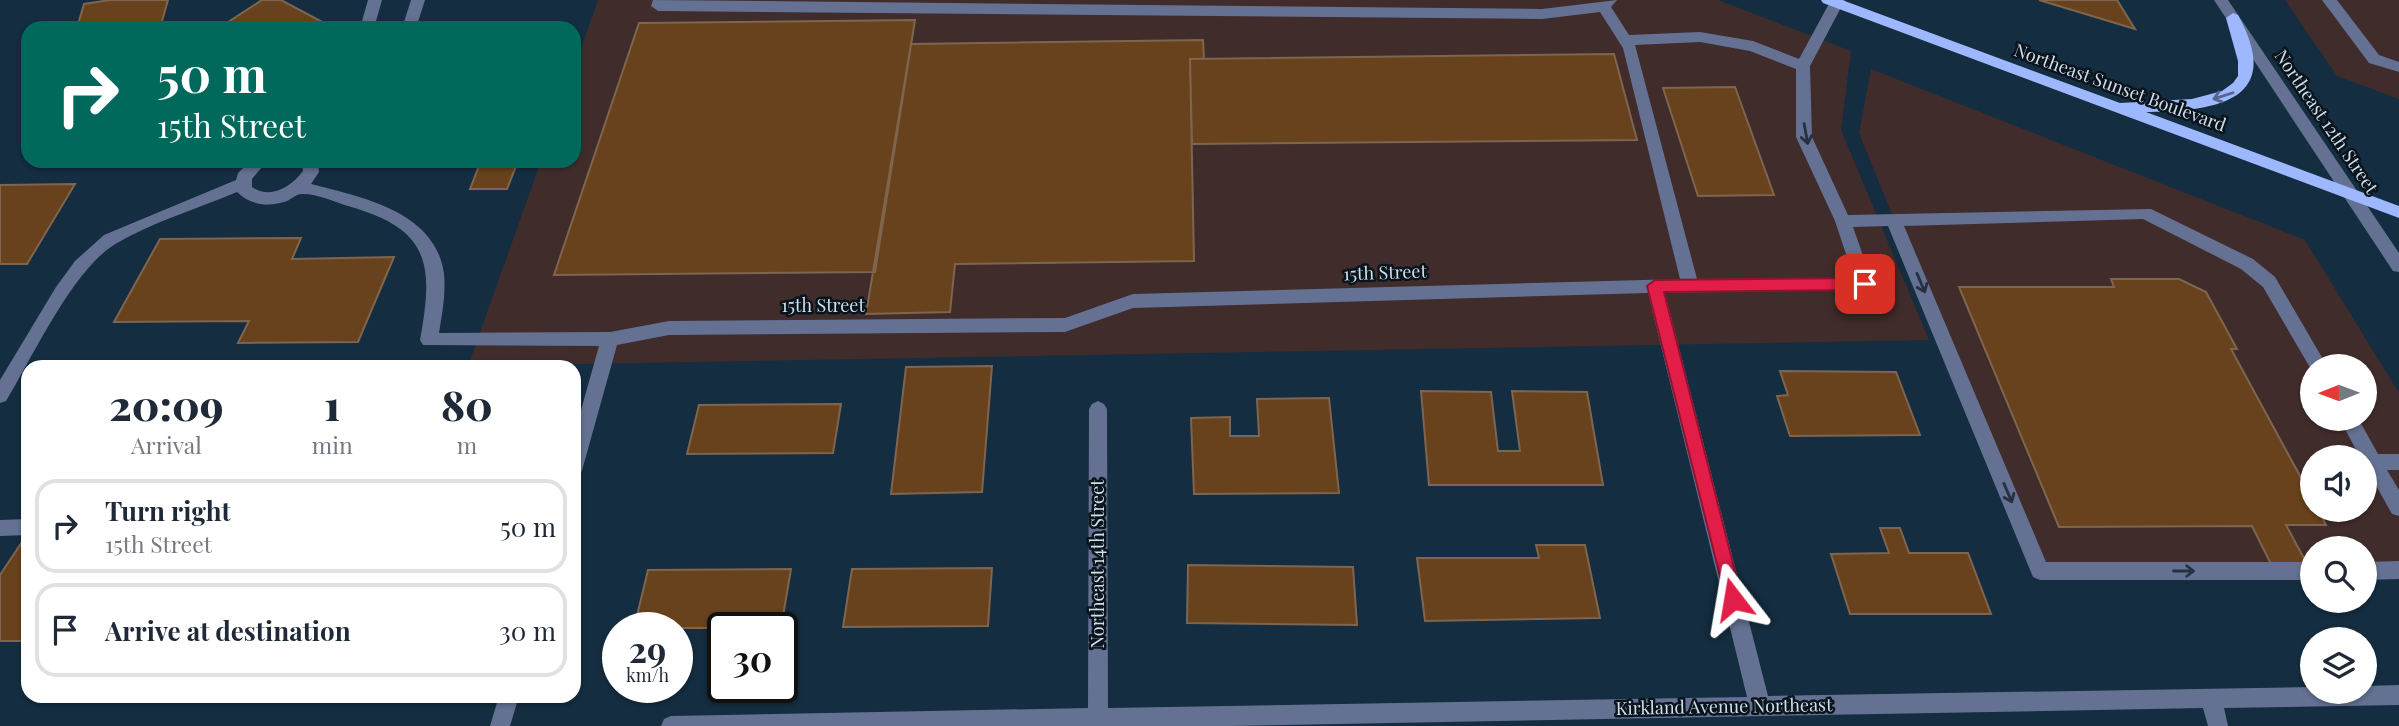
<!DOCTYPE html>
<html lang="en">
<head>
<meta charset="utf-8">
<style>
  :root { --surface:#fff; --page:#f6f6f7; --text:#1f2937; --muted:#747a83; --line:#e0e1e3 }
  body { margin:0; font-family:"Playfair Display",serif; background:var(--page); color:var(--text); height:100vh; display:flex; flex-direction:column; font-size:26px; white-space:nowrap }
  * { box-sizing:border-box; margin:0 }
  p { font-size:23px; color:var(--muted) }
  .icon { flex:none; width:38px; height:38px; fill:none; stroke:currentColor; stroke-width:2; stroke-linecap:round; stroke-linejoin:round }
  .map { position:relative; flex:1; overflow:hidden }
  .side { position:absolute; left:21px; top:360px; width:560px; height:343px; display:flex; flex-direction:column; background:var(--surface); border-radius:21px; box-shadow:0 2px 5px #0004 }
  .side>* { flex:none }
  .banner { position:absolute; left:21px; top:21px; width:560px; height:147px; border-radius:21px; box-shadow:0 2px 5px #0004; background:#00695c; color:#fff; overflow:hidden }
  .needle { width:46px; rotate:269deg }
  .tools { position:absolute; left:2300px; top:354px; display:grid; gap:14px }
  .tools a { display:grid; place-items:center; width:77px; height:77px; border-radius:50%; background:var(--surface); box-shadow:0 2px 5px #0004; font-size:35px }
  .speed { position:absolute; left:602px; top:612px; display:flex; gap:14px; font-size:35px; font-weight:700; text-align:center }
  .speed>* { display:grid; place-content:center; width:91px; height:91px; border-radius:50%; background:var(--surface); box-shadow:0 2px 5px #0004; line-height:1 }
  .speed small { font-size:18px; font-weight:400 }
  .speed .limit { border:4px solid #111; border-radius:10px; background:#fff; color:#111 }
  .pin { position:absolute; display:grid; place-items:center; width:60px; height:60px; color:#fff; margin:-30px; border-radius:14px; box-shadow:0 4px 10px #0006 }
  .me { position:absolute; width:77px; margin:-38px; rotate:346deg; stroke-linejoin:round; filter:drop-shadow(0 0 5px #0008) }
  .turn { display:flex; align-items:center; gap:24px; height:147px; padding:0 21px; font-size:32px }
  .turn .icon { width:91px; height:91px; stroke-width:2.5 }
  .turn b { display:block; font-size:49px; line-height:60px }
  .eta { display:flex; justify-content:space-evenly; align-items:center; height:119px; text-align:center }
  .eta b { font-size:42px; font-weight:800; line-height:49px }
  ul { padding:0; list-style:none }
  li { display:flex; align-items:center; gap:21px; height:94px; margin:0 14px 10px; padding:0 7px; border:4px solid var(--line); border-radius:21px }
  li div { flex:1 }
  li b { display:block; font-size:26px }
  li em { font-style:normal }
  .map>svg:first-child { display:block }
  .commercial { fill:#402c2b; fill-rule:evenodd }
  .building { fill:#68421c; stroke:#7e654f; stroke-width:2 }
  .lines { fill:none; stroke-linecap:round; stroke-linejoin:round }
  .minor { fill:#647193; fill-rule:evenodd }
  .major { fill:#9db8fe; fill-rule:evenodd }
  .oneway { stroke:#54668e }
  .oneway2 { stroke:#253040 }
  .route { fill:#e11d48; stroke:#92132f; stroke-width:2 }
  .labels { text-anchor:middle; stroke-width:5; stroke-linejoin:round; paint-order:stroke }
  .street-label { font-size:18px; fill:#d0dfeb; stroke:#0a141d }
</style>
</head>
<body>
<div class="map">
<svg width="2399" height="726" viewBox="0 0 2399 726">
  <rect width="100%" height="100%" fill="#142d40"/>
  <path class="commercial" d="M598,0H1718L1851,51L1841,130L1929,340L468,366L541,161H574V68Z
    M2285,0H2399V99L2337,76Z
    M1871,69L2305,240L2399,393V571H2364V548H2312V571L2036,569L1859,133ZM2312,366H2364V418H2312ZM2312,457H2364V509H2312Z"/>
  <path class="building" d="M110,0H168L160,28H77L84,4Z
    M262,0H281L330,26L219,28Z
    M2039,0H2117L2135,29Z
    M915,20L875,272L554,275L639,23Z
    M1203,40L1204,59H1190L1194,261L955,264L950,312L866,314L911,44Z
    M1614,54L1637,140L1192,144L1190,59Z
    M1735,87L1774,195L1698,196L1663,88Z
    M481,161H518L507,189H470Z
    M75,184L27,264H0V185Z
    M301,238L292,259L394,257L358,342L238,343L249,321L114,322L160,239Z
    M2111,279H2179L2206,292L2237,349H2231L2312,498V509H2318L2326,525H2286L2307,564H2271L2252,526L2059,527L1959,287H2114Z
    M992,366L982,492L891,494L906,367Z
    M1780,371L1896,372L1920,435L1790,436L1777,396L1788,395Z
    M1421,391L1491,392L1498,451H1520L1512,391L1587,392L1603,485H1429Z
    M1329,398L1339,493L1194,494L1191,418L1230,417V436H1259L1257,399Z
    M841,404L833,453L687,454L699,405Z
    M1880,528H1900L1909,553H1968L1991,614H1850L1831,554L1889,553Z
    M22,542H28V641H0V575Z
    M1536,545H1585L1600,618L1425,621L1417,558H1539Z
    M1188,565L1353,567L1357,625L1187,623Z
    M992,568L988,626L843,627L852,569Z
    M791,569L781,628H634L648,570Z"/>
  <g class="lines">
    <path class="minor" d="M368,0H382L374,28H360Z
      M411,0H425L416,28H402Z
      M653,0L1542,9L1617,0L1611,7L1629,35L1700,32L1753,41L1799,59L1831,0H1845L1810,66L1812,137L1848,215L2151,209L2253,259L2275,277L2327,366H2312V371L2263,287L2241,269L2143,219L1904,226L2046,562H2312V580H2040L2033,577L1888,226L1853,227L1873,284L1871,289L1665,293L1768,696L2312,687V691H2364V686L2399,685V705L2224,708L2228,726H2208L2203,708L1231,726H661L664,719L671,716L1088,708L1089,409L1092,404L1098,401L1104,404L1107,409L1108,708L1747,697L1648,293L1133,308L1065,332L669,335L617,345L583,467L581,473L574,475V435L599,346L423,345L420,340C434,264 430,229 348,206C335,202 315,193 301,194C297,194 291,199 287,201C270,207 251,206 237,192C199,208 153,222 117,243C74,267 32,358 6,401L0,403V380L56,287L75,261L104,235L236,180L238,173L250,161H267L252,179V187C270,200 291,187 303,171L302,161H318L319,172L311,184C361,197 436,211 444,274C446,294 442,314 439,333L610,332L669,321L1065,318L1133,294L1680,279L1623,48L1600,12L1542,19L658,11L651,6ZM1700,42L1750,51L1796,69V137L1835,221L1854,278L1697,279L1635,45Z
      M2214,0H2228L2399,253V272L2393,271Z
      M2322,0H2337L2379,55L2399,62V72L2369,63Z
      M2339,418H2358L2378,454H2399V470H2387L2399,490V516L2392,514L2364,464V457H2360Z
      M28,519V535L0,536V520Z
      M2399,561V579L2364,580V562Z
      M499,696H519L510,726H490Z"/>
    <path class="major" d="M1821,0H1842L2120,103L2192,99L2222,91L2233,83L2238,76V61L2226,18L2233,13L2238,15C2286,102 2214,111 2146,112L2399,206V218L1823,3Z"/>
  </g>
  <defs><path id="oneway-shaft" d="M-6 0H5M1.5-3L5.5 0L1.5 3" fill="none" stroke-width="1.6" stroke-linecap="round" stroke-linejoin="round" transform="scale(1.75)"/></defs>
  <use class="oneway" href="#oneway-shaft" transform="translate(2223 96) rotate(162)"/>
  <g class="oneway2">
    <use href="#oneway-shaft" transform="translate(1806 134) rotate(80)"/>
    <use href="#oneway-shaft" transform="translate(1921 283) rotate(67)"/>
    <use href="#oneway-shaft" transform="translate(2008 493) rotate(67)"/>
    <use href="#oneway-shaft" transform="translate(2184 571)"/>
  </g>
  <path class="route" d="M1865,278L1872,284L1865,290L1664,292L1742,599L1740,604L1733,607L1727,604L1647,286L1655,280Z"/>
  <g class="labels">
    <g class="street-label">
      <text transform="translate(2120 88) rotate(20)" y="6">Northeast Sunset Boulevard</text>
      <text transform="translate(2326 122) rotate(56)" y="6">Northeast 12th Street</text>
      <text transform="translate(1385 273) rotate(-2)" y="6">15th Street</text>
      <text x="823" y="312">15th Street</text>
      <text transform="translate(1098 564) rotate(-90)" y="6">Northeast 14th Street</text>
      <text transform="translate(1724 707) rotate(-1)" y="6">Kirkland Avenue Northeast</text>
    </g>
  </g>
</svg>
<div class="tools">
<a><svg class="needle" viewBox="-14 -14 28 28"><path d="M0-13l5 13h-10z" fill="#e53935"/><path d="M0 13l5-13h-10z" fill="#747a83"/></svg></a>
<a><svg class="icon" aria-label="sound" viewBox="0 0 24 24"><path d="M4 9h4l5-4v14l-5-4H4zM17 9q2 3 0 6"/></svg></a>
<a><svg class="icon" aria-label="search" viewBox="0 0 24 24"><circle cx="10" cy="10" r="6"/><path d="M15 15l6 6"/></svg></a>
<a><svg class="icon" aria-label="layers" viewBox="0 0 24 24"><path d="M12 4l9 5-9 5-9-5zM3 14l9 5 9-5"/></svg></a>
</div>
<div class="speed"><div>29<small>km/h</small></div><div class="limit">30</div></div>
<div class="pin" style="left:1865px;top:284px;background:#d93025"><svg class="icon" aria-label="arrive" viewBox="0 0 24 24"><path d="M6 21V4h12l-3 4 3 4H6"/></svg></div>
<svg class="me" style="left:1733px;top:599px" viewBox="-20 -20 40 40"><path d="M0-17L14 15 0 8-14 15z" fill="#e11d48" stroke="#fff" stroke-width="4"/></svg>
<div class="banner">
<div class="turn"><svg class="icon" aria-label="right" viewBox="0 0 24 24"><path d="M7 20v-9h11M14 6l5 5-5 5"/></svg><div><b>50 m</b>15th Street</div></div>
</div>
<section class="side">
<div class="eta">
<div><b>20:09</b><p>Arrival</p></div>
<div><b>1</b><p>min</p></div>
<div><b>80</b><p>m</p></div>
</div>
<ul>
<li><svg class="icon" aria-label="right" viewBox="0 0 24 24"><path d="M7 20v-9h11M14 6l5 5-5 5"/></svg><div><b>Turn right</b><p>15th Street</p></div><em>50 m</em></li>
<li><svg class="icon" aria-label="arrive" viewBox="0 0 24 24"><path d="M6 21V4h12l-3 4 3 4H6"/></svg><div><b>Arrive at destination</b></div><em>30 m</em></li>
</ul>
</section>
</div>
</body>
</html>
